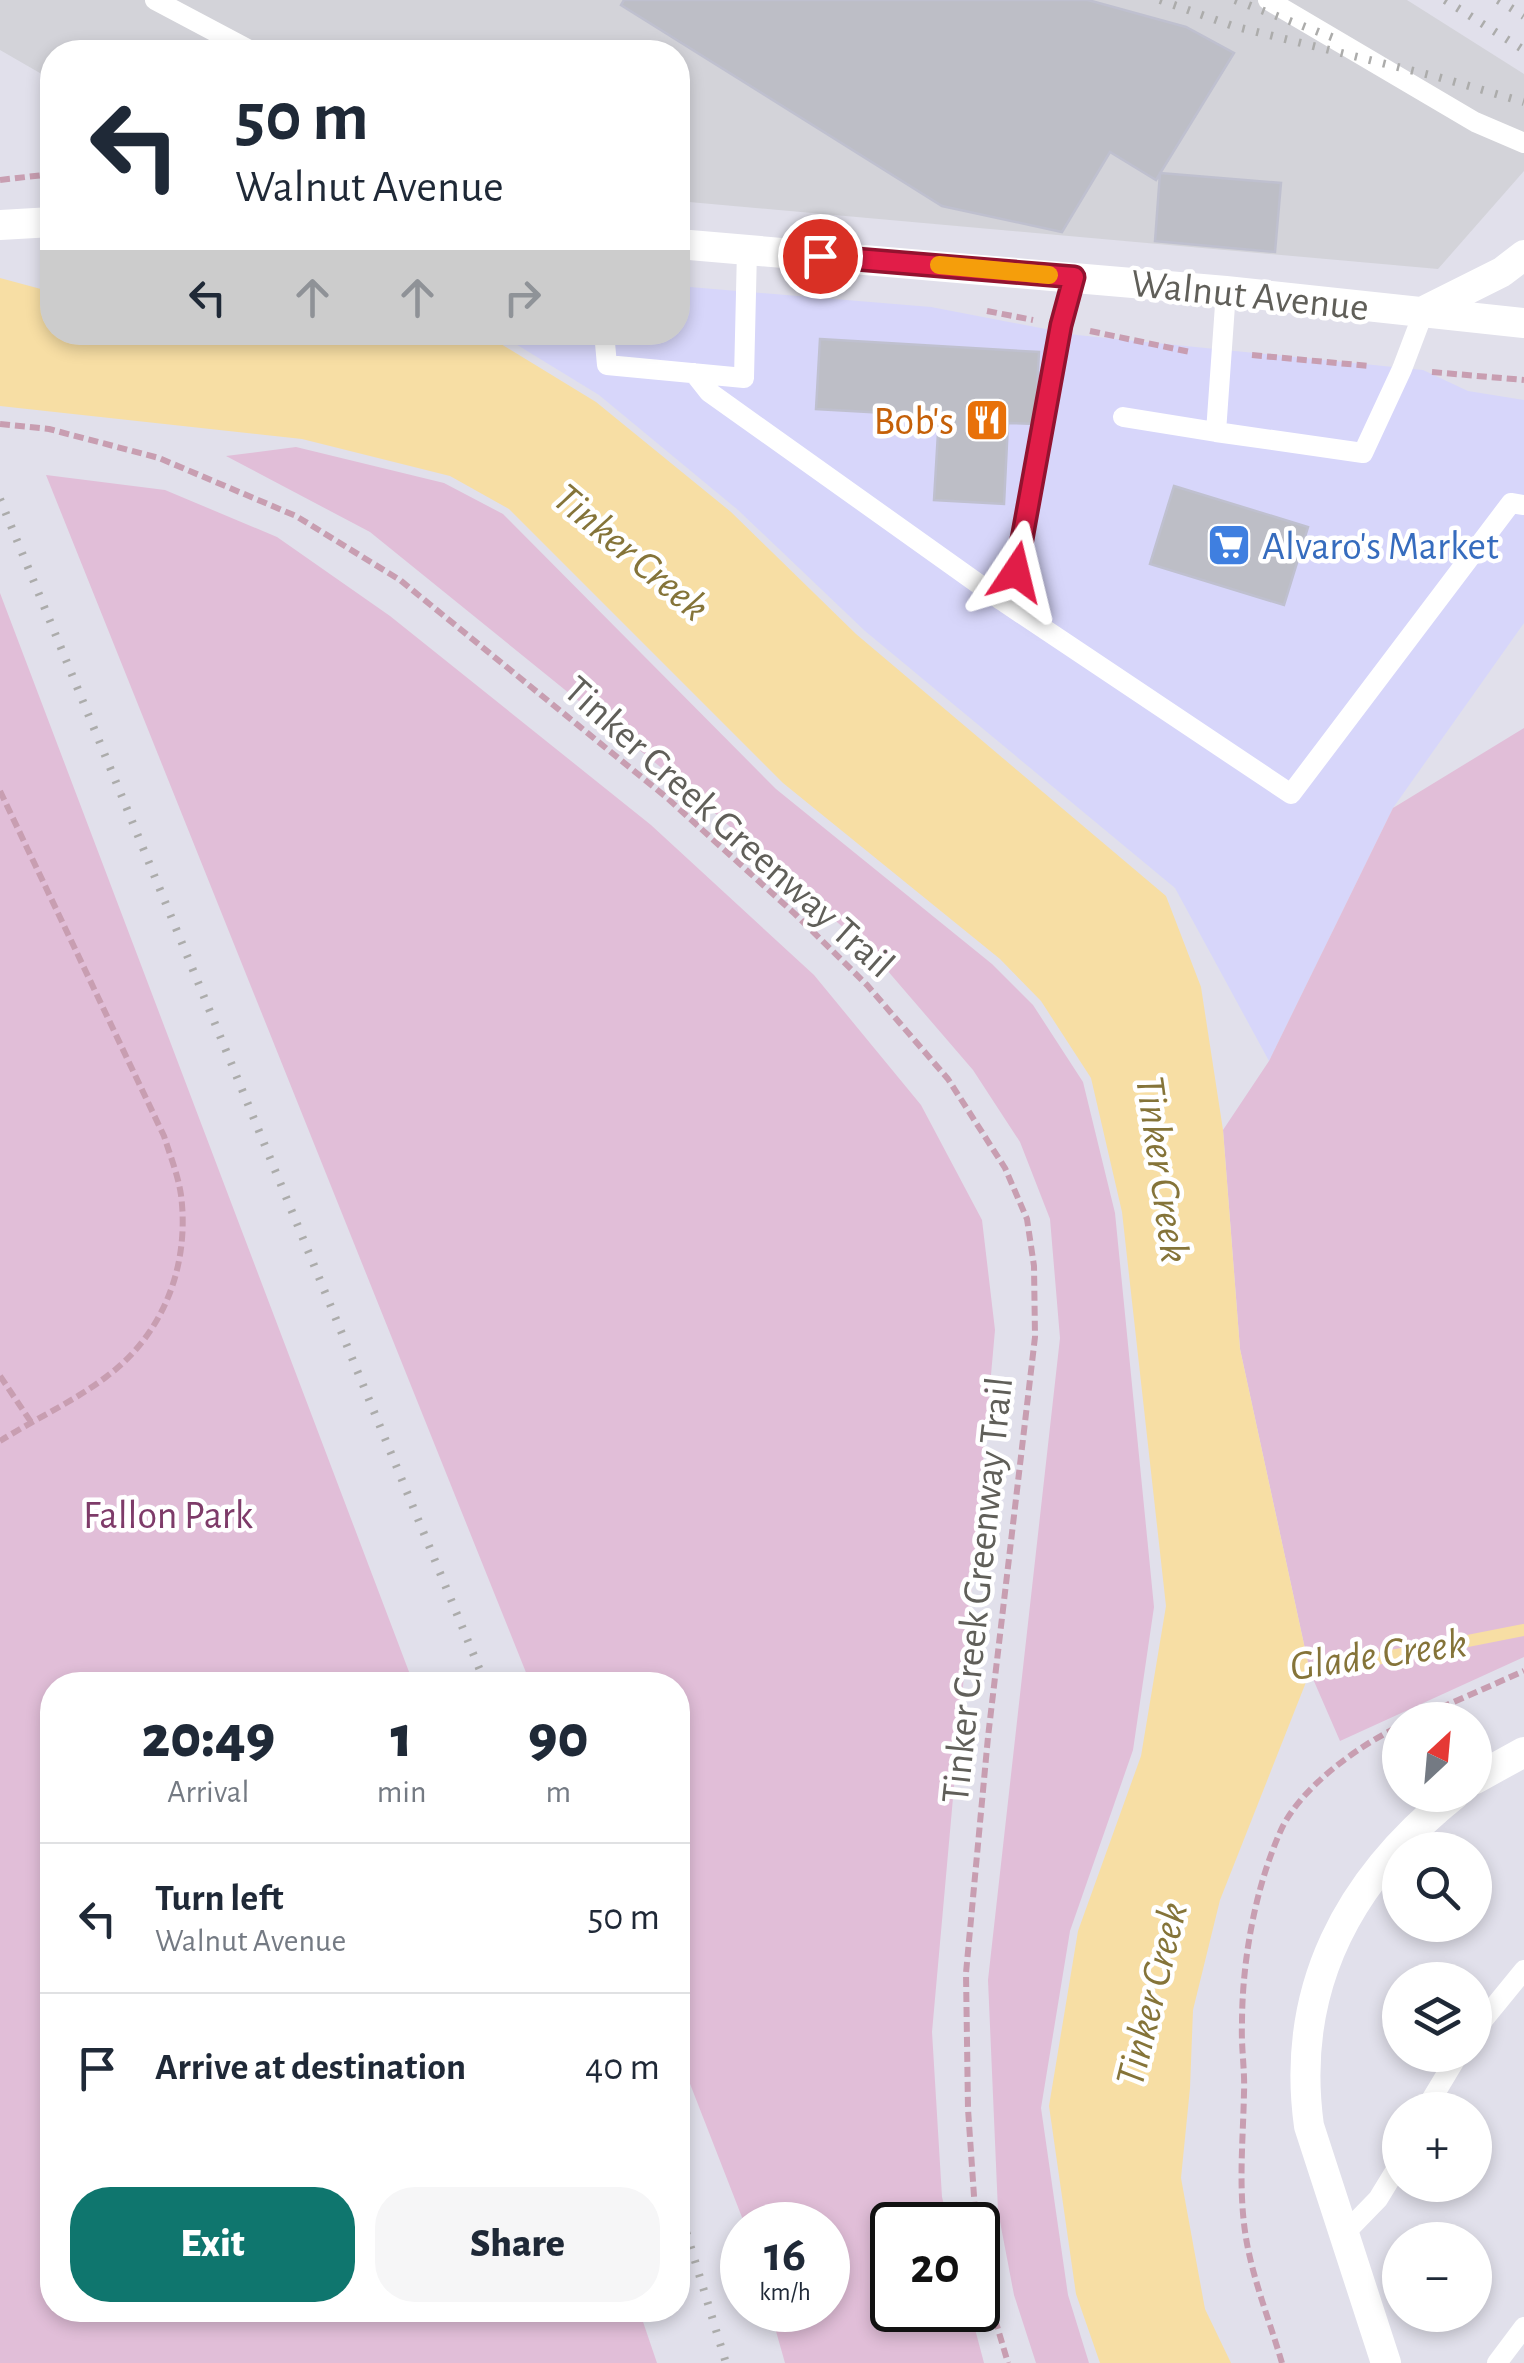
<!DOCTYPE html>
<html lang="en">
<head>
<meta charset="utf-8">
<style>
  :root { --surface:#fff; --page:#f6f6f7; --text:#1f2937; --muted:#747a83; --line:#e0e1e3; --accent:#0f766e }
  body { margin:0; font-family:"Alegreya Sans",sans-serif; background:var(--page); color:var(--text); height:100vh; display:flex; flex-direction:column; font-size:38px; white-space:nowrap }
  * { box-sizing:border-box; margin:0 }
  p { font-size:32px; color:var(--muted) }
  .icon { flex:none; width:55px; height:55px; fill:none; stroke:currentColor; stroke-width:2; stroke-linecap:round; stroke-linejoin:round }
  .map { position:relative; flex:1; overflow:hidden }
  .side { position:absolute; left:40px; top:1672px; width:650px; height:650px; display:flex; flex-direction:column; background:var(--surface); border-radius:40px; box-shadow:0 5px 15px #0003 }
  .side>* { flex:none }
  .banner { position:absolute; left:40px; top:40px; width:650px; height:305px; border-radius:40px; box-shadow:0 5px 15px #0003; background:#fff; color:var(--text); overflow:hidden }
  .needle { width:65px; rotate:26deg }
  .fabs { position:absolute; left:1382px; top:1702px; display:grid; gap:20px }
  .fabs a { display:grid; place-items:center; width:110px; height:110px; border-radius:50%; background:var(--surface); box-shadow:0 5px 15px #0003; font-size:50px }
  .speed { position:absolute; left:720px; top:2202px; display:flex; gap:20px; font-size:50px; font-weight:700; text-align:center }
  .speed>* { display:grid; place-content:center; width:130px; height:130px; border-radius:50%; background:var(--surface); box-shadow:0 5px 15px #0003; line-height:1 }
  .speed small { font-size:25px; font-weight:400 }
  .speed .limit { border:5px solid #111; border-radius:15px; background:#fff; color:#111 }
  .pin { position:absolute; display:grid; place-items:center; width:85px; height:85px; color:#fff; margin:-42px; border:5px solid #fff; border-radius:50%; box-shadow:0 2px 10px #0007 }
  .me { position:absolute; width:110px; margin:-55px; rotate:10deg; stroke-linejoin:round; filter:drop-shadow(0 0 8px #0008) }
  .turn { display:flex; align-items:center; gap:35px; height:210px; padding:0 30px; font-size:45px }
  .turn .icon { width:130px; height:130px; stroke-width:2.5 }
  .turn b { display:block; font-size:70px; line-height:85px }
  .lanes { display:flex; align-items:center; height:95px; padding:0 30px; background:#0003; justify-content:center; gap:50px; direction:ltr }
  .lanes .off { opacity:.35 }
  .eta { display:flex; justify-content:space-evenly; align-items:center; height:170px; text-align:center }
  .eta b { font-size:60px; font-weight:800; line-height:70px }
  .primary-button { display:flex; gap:20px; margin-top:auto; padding:20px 30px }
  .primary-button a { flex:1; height:115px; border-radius:40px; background:var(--accent); color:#fff; font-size:40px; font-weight:800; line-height:115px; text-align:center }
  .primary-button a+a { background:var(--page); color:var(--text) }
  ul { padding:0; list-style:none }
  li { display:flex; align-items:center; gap:30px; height:150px; padding:0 30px; border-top:2px solid var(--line) }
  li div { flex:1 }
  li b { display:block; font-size:38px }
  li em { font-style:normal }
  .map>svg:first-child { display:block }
  .commercial { fill:#d7d6fa }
  .industrial { fill:#d3d3d9 }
  .green { fill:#e1bed8 }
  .water { fill:#f7dea4 }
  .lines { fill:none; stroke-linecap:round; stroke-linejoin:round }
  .stream { stroke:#f7dea4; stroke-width:12 }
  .building { fill:#bdbec6; stroke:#bfc0cf; stroke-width:2.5 }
  .path { stroke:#c89eb1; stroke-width:6; stroke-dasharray:10 5; stroke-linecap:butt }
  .lane { stroke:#fff; stroke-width:20 }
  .street { stroke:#fff; stroke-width:30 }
  .secondary { stroke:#fff; stroke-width:30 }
  .rail { stroke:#acacab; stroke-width:8; stroke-dasharray:2.5 12; stroke-linecap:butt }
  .route-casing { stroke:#92132f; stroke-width:25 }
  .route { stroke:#e11d48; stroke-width:18 }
  .slow { stroke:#f59e0b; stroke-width:18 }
  .labels { text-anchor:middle; stroke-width:9; stroke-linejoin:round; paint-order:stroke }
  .street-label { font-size:40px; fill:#605f59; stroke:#fff }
  .food-label { font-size:40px; fill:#c56008; stroke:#fff; text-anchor:end }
  .shop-label { font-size:40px; fill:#366cbe; stroke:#fff; text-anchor:start }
  .park-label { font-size:40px; fill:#7e3b69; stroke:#fff }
  .water-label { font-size:42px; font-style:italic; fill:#857439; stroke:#fff }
</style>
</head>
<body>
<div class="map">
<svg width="1524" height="2363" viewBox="0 0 1524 2363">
  <rect width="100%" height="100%" fill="#e1e0eb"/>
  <path class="commercial" d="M678,286L931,307L1077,335L1423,370L1468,391L1524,400V623L1393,808L1269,1061L1175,888L865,631L738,510L599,395L498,333L678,332Z"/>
  <path class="industrial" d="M0,0H1407L1524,74V171L1438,269L678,201V52H52V80L0,50Z"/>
  <path class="green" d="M296,447L444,483L503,514L776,789L992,964L1033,1005L1083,1082L1115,1213L1154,1607L1133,1750L1070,1931L1041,2108L1068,2295L1089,2363H1036L1014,2295L998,2211L988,1980L1060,1338L1050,1219L1020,1142L973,1070L874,955L690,791L370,532L226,456Z
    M46,475L165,490L277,537L390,616L651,825L814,975L921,1105L982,1220L995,1330L932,2032L942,2197L949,2225H892V2310H970L984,2363H785L770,2310H828V2225H745L678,2053V1685H531Z
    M0,593L414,1685H52V2310H639L657,2363H0Z
    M1524,728V1657L1340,1741L1310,1672L1240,1349L1223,1130L1269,1061L1393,808Z"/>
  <path class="water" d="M0,278L52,292V332H468L491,338L596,402L731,512L856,634L1166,896L1201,987L1223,1130L1240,1349L1310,1672L1220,1900L1193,2010L1190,2088L1181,2178L1205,2309L1231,2363H1100L1076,2294L1049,2106L1078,1931L1141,1756L1166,1606L1122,1212L1091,1078L1041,1001L1000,959L783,783L509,509L450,476L302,439L0,406Z"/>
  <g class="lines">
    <path class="stream" d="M1296,1671L1310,1672L1524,1630"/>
  </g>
  <path class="building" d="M624,0H1088L1186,27L1234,53L1156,180L1110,152L1062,232L942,206L621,5Z
    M1160,173L1281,183L1275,252L1155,241Z
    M820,339L1039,352L1035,424L1008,423L1004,504L934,500L939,416L816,409Z
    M1174,486L1308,527L1284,605L1150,564Z"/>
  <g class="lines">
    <path class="path" d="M0,180L52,174
      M987,311L1033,320
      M1090,331L1190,352
      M1252,355L1369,366
      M1432,372L1524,380
      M0,424L49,429L159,458L296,516L400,580L666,797L795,914L867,985L948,1079L1005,1168L1027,1219L1034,1266L1035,1337L988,1737L966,1973L968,2109L976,2225
      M0,791L164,1136C170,1155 178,1175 181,1195C190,1266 163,1335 106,1377C73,1402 35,1419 0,1441
      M0,1376L31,1422
      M1413,1720L1524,1671
      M978,2231L989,2299L1008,2363
      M1282,2363C1270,2322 1253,2280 1246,2238C1238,2189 1243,2142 1244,2093C1245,2070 1241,2047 1242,2024C1242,1961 1255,1888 1281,1830C1300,1788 1359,1745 1400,1726"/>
    <path class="lane" d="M155,0L253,52
      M1268,0L1475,122L1524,143
      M1226,291L1216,432L1363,453L1402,369L1424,311
      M604,332L607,365L744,378L747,250
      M694,373L709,392L1001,600L1016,572L1061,325L1074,277
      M1123,417L1216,432
      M1001,600L1291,794L1511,503L1524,505
      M1475,2030L1524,1970
      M1425,2110L1458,2055
      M1344,2234L1378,2199L1400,2163
      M1497,2363L1524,2327"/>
    <path class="street" d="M1475,1779L1524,1752
      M1386,2363L1309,2126C1290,1989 1348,1880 1454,1795"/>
    <path class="secondary" d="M0,225L52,222
      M678,244L1226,291L1524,323
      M1424,311L1502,272L1524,255"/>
    <path class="rail" d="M1160,0L1233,26L1438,77L1524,102
      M1235,0L1342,41
      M1445,0L1524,50
      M1498,0L1524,16
      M0,499L486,1685
      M678,2205L726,2363"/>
  </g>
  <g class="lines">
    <g class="route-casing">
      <path id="route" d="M820,256L1074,277L1061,325L1016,572"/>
    </g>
    <use href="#route" class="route"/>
    <path class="slow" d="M939,265L1049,275"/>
  </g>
  <defs>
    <g id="restaurant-square" transform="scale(2.25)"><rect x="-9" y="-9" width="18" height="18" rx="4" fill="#e8710a" stroke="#fff"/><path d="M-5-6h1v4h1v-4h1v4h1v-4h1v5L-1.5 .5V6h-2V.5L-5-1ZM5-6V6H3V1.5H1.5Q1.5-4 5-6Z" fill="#fff"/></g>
    <g id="supermarket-square" transform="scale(2.25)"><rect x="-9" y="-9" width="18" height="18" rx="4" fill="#3f7fe0" stroke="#fff"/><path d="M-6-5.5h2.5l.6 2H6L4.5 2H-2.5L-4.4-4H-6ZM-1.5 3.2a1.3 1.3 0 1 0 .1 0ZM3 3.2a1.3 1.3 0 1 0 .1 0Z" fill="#fff"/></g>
  </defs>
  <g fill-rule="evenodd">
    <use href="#restaurant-square" x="987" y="420"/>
    <use href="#supermarket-square" x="1229" y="545"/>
  </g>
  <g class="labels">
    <g class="street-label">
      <text transform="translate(1250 294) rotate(6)" y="14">Walnut Avenue</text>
      <text transform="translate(730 826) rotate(42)" y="14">Tinker Creek Greenway Trail</text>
      <text transform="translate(976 1590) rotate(-84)" y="14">Tinker Creek Greenway Trail</text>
    </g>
    <g class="food-label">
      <text x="954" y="434">Bob's</text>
    </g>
    <g class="shop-label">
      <text x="1262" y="559">Alvaro's Market</text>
    </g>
    <g class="park-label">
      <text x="168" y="1528">Fallon Park</text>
    </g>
    <g class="water-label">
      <text transform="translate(632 551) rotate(40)" y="15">Tinker Creek</text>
      <text transform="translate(1164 1169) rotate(82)" y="15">Tinker Creek</text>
      <text transform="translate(1378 1653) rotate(-8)" y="15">Glade Creek</text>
      <text transform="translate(1150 1994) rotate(-76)" y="15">Tinker Creek</text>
    </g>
  </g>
</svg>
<div class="fabs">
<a><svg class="needle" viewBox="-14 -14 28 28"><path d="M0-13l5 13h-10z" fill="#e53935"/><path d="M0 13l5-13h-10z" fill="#747a83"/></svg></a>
<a><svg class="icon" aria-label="search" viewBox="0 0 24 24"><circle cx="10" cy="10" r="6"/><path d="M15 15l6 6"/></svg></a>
<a><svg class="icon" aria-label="layers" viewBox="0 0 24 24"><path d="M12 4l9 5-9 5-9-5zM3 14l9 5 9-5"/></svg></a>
<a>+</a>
<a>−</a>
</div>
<div class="speed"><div>16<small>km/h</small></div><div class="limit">20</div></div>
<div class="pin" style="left:820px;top:256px;background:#d93025"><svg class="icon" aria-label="arrive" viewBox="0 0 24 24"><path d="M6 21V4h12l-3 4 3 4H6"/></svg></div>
<svg class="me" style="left:1016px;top:572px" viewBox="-20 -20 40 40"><path d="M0-17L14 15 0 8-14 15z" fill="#e11d48" stroke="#fff" stroke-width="4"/></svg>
<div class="banner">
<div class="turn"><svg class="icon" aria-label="left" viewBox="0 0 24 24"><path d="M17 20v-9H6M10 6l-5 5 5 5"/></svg><div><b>50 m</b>Walnut Avenue</div></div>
<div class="lanes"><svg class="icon" aria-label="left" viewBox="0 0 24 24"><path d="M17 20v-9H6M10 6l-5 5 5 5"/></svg><svg class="icon off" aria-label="ahead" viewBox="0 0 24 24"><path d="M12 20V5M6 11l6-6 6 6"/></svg><svg class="icon off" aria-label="ahead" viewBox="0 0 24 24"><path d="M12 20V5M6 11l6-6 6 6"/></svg><svg class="icon off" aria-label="right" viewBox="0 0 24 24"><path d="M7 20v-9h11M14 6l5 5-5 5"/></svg></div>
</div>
<section class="side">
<div class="eta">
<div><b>20:49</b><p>Arrival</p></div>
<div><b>1</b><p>min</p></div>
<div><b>90</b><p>m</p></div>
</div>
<ul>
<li><svg class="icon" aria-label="left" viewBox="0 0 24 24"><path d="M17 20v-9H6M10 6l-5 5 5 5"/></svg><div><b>Turn left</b><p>Walnut Avenue</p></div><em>50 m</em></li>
<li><svg class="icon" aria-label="arrive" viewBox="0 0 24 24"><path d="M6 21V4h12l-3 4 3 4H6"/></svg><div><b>Arrive at destination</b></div><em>40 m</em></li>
</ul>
<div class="primary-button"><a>Exit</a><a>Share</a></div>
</section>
</div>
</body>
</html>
